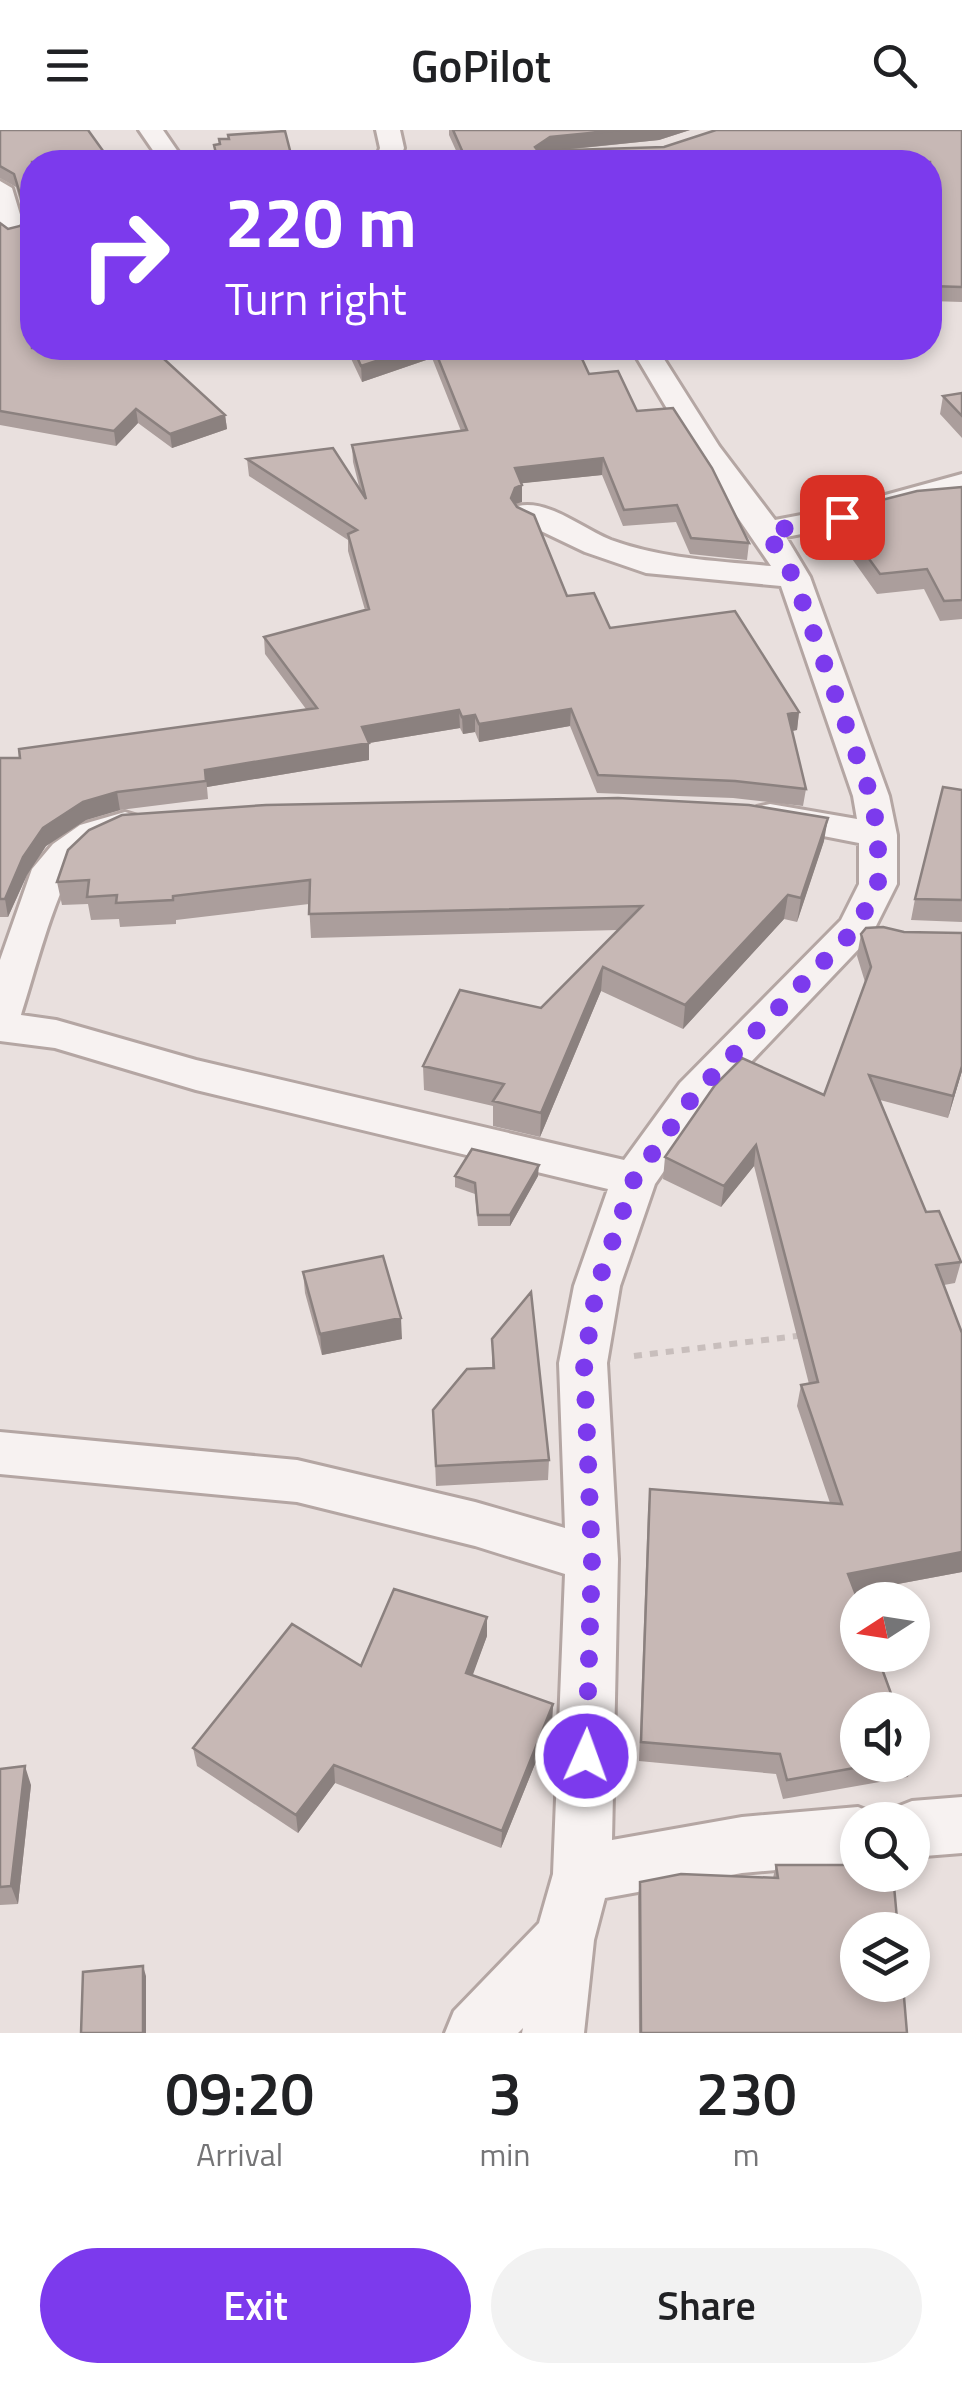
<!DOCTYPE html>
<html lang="en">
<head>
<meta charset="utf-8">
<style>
  :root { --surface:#fff; --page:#f2f2f2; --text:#202124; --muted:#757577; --accent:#7c3aed }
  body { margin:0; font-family:"Titillium Web",sans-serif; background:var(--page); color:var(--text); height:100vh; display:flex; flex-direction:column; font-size:38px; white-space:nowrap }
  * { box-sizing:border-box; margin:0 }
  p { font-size:32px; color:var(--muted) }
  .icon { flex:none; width:55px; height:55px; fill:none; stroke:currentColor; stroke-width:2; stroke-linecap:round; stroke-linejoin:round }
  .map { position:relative; height:1903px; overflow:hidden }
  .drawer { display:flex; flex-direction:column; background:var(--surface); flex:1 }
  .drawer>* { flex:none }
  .banner { position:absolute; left:20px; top:20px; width:922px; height:210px; border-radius:40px; box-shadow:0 5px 15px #0003; background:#7c3aed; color:#fff; overflow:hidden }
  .needle { width:65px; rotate:258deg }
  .buttons { position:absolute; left:840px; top:1452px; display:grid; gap:20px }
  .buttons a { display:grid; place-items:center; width:90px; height:90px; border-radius:50%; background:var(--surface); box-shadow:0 5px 15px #0003; font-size:50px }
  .pin { position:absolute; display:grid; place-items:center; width:85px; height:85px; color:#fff; margin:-42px; border-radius:20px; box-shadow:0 5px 15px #0006 }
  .me { position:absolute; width:110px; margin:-55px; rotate:2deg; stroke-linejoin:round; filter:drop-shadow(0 0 8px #0008) }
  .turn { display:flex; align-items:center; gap:35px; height:210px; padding:0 40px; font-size:45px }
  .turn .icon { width:130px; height:130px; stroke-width:2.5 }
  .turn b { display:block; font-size:70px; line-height:85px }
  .eta { display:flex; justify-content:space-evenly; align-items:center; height:170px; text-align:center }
  .eta b { font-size:60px; font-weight:600; line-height:70px }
  .cta { display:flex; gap:20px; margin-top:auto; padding:20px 40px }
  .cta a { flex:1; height:115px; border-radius:60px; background:var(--accent); color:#fff; font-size:40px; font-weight:600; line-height:115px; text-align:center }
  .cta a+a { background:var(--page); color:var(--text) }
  header { display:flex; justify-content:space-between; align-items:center; height:130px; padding:0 40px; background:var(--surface); font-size:45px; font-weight:600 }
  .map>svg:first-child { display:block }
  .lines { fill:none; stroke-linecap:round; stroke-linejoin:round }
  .minor-casing { stroke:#b4a6a3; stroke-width:6 }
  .path { stroke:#c8bebc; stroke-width:6; stroke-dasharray:8 8; stroke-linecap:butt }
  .minor { fill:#f7f2f1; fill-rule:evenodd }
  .wall { fill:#ab9e9c }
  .shaded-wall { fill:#8b817f }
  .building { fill:#c7b8b5; stroke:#8b817f; stroke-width:2.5 }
  .route { stroke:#7c3aed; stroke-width:18; stroke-dasharray:0 32.4 }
</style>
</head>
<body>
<header><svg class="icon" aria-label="menu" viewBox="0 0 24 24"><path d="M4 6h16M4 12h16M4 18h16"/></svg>GoPilot<svg class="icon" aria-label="search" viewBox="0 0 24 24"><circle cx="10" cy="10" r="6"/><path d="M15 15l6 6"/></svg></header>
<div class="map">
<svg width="962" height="1903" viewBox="0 0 962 1903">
  <rect width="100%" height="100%" fill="#e9e0de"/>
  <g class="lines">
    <g class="minor-casing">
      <path id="minor" d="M139,0H163L185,32H161Z
        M376,0H400L404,18L399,32H375L380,18Z
        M0,51L12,58L25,101L21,106L12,109L0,102Z
        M631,218H657L719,316L775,390L838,378L962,344V362L853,394L786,407L810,447L889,666L897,705V754L871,806L710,975L655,1054L620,1156L607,1233L618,1429L612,1710L742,1687L858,1677L878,1685L880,1690H858V1733L742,1743L605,1768L594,1810L584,1903H522L523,1898L518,1903H445L454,1881L539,1793L553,1744L565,1444L475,1416L297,1372L0,1344V1302L297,1330L475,1372L565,1398L559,1233L574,1156L608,1059L196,960L55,918L0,911V830L32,739L53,714L80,695L125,682L138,686L144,694C135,706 96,716 78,732C57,753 32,852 21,885L56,890L196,930L624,1030L680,953L841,790L859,754V713L757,693L751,685L757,677L770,674L857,689L853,666L781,456L646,443L585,422L518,390L514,383L518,376C548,369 583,399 611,410C664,429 716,431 771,436L691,319Z
        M962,1667V1723L912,1727V1690H887L892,1679L912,1671Z"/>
    </g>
    <path class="path" d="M634,1226L805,1205"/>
    <use href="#minor" class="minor"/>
  </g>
  <path class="wall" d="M0,0H88L32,218L225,285L227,299L172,318L138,293L116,316L0,295V93L8,99L20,96L25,89L16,57L0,48Z
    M449,0H690L659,10L554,21L664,17L962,0V172L930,171V32L458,25L449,5Z
    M346,218H577L589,244L637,281L749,413L747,430L690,424L676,392L623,396L602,345L522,353V372L515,374L567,466L610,498L799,582L797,600L792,601L806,659L803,676L733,668L597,663L570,596L479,612L475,602L463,604L460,598L369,613V630L207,657L208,669L120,680L86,690L46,716L27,745L8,787H0V628H20L306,579L265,524L264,507L365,480L348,421V410L249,346L247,329L360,360L353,332L352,315L461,301L432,228L362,252Z
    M962,263V308L940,284L943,266Z
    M962,357V489L940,491L924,459L877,464L833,402L835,382Z
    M962,660V792L911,790L915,769Z
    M824,711L797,792L784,789L683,899L601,861L540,1007L493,996V976L424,960L423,936L541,878L618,800L311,808L309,774L176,790V794L120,797L119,789L91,790L88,774L62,775L57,752Z
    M904,802L962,803V941L948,988L880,970L926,1082L961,1132L955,1153L944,1155L962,1442L855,1462L858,1635H911L908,1647L783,1669L776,1644L639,1631L648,1380L650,1359L830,1373L797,1276L801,1255L809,1254L754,1036L721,1077L663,1049L665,1027L824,965L865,852L857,826L861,804Z
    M455,1046H538L510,1096H478L475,1064L455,1057Z
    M303,1142L402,1209L322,1225L305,1163Z
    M492,1209L549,1330L548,1350L436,1356L433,1280L492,1238Z
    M487,1506L472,1545L553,1574L552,1592L501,1718L335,1653L298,1703L197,1636L193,1618L361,1536Z
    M0,1639L31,1655L18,1774L0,1775Z
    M776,1735L907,1903H639L638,1766L640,1752L773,1748Z"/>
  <path class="shaded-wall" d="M620,0H690L659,10L550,21L534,31L535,17L550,7Z
    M416,218H432V228L362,252L361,236Z
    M136,279L138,293L116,316L114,301Z
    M225,285L227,299L172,318L170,304Z
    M603,328L602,345L515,354V338Z
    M522,355V372L515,374L511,368L515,358Z
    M571,579L570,596L479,612V594Z
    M459,580L460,598L369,613V630L207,657L205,640L362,597Z
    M799,582L797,600L786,602L788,584Z
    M475,585V602L463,604L462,587Z
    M117,662L120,680L86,690L46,716L27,745L8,787L5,769L23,727L43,698L83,672Z
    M828,688L824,711L797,792L801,768Z
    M788,765L784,789L683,899L685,875Z
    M603,837L601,861L540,1007L541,983Z
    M962,936V941L948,988L953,966Z
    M756,1015L754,1036L721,1077L724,1056Z
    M539,1035L538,1046L510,1096V1085Z
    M401,1188L402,1209L322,1225L320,1204Z
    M962,1422V1442L844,1464L848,1444Z
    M487,1487V1506L467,1561L466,1543Z
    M553,1574L552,1592L501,1718L502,1701Z
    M334,1635L335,1653L298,1703L296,1685Z
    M25,1636L31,1655L18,1774L11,1756Z
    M143,1836L146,1846V1903H143Z"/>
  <path class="building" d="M0,0H88L111,32H32V218H152L225,285L170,304L136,279L114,301L0,281V93L8,99L20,96L27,87L14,44L0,36Z
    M453,0H620L550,7L535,17L538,21L664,17L716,0H962V157L930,156V32H425V25H464Z
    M285,1L293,32H218L214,15L220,14L219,9H229L228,5Z
    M353,218H416L361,236Z
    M434,218H577L589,244L618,241L637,281L673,278L712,338L749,413L691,408L677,375L624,380L603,328L515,338L522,355L515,358L511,368L517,377L534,385L567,466L594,463L610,498L735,481L799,582L788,584L806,659L735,651L598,645L571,579L479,594L475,585L462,587L459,580L362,597L369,613L205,640L206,651L117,662L83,672L43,698L23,727L5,769H0V628H20L19,619L317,578L264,507L369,479L348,404L357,400L247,329L333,318L366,369L352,315L467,300Z
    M962,263V286L943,266Z
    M962,357V470L944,471L927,439L880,444L835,382L917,361Z
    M943,657L962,660V770L915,769Z
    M618,668L749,675L828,688L801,768L788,765L685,875L603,837L541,983L493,971L504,954L423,936L460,860L541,878L642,776L309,784L310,750L173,766V770L116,773L117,765L87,767L89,750L57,752L68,720L89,700L122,685L266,675Z
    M883,797L904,802L962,803V936L953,966L869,945L926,1082L939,1081L961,1132L936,1135L962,1203V1422L848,1444L858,1470V1525H877L897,1580H858V1635H871L787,1650L780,1624L641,1612L650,1359L842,1374L801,1255L818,1252L756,1015L724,1056L665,1027L715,955L742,928L824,965L871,837L861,804L866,798Z
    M472,1019L539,1035L510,1085H478L475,1053L455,1046Z
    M383,1126L401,1188L320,1204L303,1142Z
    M531,1162L549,1330L436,1336L433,1280L467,1239L494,1238L492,1209Z
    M394,1459L487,1487L466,1543L553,1574L502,1701L334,1635L296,1685L193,1618L292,1494L361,1536Z
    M25,1636L11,1756L0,1757V1639Z
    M776,1735H858V1745H893L898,1800H858V1855H903L907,1903H641L640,1752L681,1744L778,1748Z
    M143,1836V1903H81L83,1842Z"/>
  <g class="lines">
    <path class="route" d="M586,1626L592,1429L584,1233L597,1156L634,1049L695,964L857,797L878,754V704L871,666L794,448L767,402L842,387"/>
  </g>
</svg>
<div class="buttons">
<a><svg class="needle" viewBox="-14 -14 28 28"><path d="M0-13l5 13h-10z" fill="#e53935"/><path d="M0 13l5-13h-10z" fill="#757577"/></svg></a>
<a><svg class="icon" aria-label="sound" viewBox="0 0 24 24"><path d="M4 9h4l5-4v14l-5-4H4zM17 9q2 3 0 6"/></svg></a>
<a><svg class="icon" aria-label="search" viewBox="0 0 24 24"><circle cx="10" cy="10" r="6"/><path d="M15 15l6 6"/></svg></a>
<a><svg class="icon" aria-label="layers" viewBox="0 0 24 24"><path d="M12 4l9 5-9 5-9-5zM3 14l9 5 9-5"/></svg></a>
</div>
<div class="pin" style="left:842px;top:387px;background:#d93025"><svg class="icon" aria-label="arrive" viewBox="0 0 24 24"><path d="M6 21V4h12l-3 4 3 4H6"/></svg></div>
<svg class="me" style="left:586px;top:1626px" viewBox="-20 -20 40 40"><circle r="17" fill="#7c3aed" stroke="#fff" stroke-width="3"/><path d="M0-11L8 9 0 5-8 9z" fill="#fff"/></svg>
<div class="banner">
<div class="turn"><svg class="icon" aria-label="right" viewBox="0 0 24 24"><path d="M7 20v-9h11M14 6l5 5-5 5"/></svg><div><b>220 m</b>Turn right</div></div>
</div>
</div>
<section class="drawer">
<div class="eta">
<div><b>09:20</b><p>Arrival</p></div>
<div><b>3</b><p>min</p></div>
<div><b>230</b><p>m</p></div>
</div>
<div class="cta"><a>Exit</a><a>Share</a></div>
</section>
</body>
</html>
